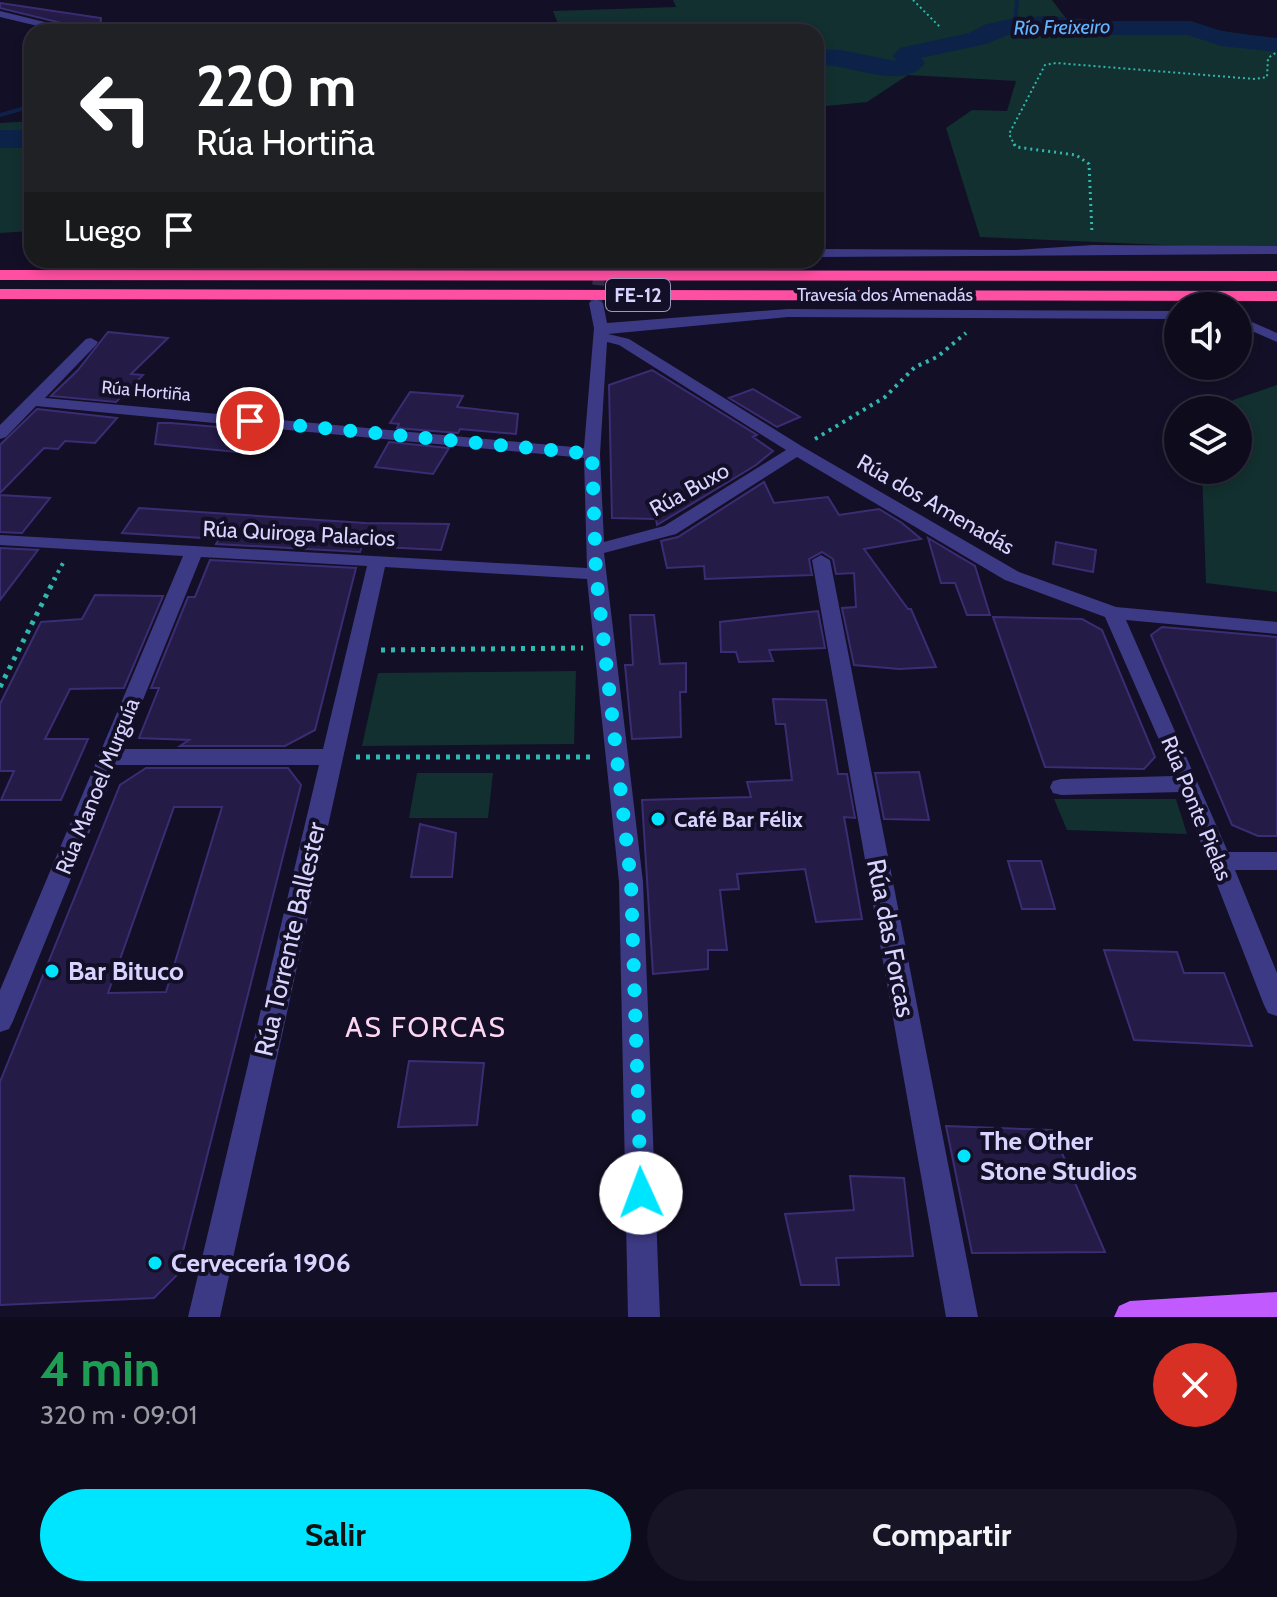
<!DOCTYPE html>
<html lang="es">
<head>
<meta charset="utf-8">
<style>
  :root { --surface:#0e0b1c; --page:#171425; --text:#f1f3f6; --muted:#9b9ba3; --line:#2e2b3b; --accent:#00e5ff }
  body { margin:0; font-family:Cabin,sans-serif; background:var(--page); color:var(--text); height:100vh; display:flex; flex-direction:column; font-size:30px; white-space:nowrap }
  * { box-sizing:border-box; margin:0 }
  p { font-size:26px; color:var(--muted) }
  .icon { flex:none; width:44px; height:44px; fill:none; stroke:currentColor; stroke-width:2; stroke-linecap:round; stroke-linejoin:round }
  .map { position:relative; height:1317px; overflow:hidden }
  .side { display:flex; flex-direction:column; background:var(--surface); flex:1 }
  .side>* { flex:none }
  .banner { position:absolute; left:24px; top:24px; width:800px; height:244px; border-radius:24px; box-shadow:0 4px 12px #0003,0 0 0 2px var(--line); background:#202124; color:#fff; overflow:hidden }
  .controls { position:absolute; left:1164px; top:292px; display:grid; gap:16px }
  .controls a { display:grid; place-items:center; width:88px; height:88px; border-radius:50%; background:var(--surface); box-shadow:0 4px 12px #0003,0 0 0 2px var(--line); font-size:40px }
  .pin { position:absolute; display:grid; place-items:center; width:68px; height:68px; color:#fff; margin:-34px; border:4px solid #fff; border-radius:50%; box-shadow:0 2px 8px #0007 }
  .me { position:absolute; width:88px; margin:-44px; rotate:358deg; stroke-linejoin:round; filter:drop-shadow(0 0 6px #0008) }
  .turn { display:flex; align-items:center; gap:28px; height:168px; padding:0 40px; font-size:36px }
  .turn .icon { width:104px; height:104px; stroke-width:2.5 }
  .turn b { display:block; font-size:56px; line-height:68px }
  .then { display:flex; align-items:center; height:76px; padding:0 40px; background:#0003; gap:16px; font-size:30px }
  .round { display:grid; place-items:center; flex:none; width:84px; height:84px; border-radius:42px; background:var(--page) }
  .overview { display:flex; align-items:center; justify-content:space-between; height:136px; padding:0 40px }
  h1 { font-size:48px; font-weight:700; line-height:60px; color:#1e9e55 }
  .button { display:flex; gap:16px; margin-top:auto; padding:16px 40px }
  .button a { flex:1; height:92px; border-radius:48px; background:var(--accent); color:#111; font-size:32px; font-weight:700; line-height:92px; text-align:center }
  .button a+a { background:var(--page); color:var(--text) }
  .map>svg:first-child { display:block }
  .green { fill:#12302f }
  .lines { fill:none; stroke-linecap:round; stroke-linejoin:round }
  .stream { stroke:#0c2248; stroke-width:4 }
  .river { fill:#0c2248; fill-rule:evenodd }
  .building { fill:#241b47; stroke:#3b2d73; stroke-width:2; fill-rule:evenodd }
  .minor-tunnel { stroke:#312d47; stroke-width:12; stroke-dasharray:12 6; stroke-linecap:butt }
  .path-far3 { stroke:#2fb8b0; stroke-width:2; stroke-dasharray:2 3; stroke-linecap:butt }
  .path-far2 { stroke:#2fb8b0; stroke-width:3; stroke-dasharray:2 4; stroke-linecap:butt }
  .path-far1 { stroke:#2fb8b0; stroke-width:4; stroke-dasharray:3 5; stroke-linecap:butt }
  .path { stroke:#2fb8b0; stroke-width:5; stroke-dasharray:4 6; stroke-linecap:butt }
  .minor { fill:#3d3a85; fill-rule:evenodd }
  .major { fill:#c25bff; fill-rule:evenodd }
  .highway { fill:#ff4fa3; fill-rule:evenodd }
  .route { stroke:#00e5ff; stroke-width:14; stroke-dasharray:0 25.2 }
  .poi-dot { fill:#00e5ff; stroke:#130f26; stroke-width:3 }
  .labels { text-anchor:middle; stroke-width:8; stroke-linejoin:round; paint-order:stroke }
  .far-street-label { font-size:18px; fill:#d9d4ff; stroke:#130f26 }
  .far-water-label { font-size:20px; font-style:italic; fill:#62b6ff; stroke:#130f26 }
  .shield { fill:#130f26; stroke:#9e99be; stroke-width:2 }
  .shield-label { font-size:20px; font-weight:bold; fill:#d9d4ff }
  .street-label { font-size:22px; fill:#d9d4ff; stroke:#130f26 }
  .poi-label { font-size:22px; font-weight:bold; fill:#d9d4ff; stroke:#130f26; text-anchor:start }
  .near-street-label { font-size:26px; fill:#d9d4ff; stroke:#130f26 }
  .near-poi-label { font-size:26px; font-weight:bold; fill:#d9d4ff; stroke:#130f26; text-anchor:start }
  .near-neighbourhood-label { font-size:28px; letter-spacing:2px; fill:#ffd6f0; stroke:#130f26 }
</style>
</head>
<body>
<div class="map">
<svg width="1277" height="1317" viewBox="0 0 1277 1317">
  <rect width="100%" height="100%" fill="#130f26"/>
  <path class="green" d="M673,0H1052L1068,21L1201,28L1277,39V250L980,237L946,128L972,110L1007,111L1016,81L908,75L867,102L816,107V32H561L553,11L676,7Z
    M32,121V231L0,233V123Z
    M1277,385V592L1206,583L1202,470H1238V410H1228L1233,400Z
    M576,671L574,744L362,746L378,673Z
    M417,773H493L488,818H409Z
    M1054,799H1176L1187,834L1067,830Z"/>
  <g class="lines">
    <path class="stream" d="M1015,25L1017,0
      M0,115L32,106"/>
    <path class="river" d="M1048,16L1105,21H1191L1225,32L1277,38V52L1221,46L1188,35H1105L1048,30L1015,32L986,44L921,58L925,63C904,93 846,62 816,65V49L841,50L896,61L893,56L900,48L969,33L984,25L1015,18Z
      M0,130H32V148H0Z"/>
  </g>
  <path class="building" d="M0,3L101,18L100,32H81L78,27L0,8Z
    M108,332L168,338L131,374L143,375L116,402L51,396L78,370Z
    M652,370L757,435L753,437L773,451L756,465L657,525L656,519L612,518L609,385Z
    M753,389L800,417L777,427L729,398Z
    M410,392L463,396L457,407L518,414L516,434L460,429L458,433L397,428L399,424L390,423Z
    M37,409L117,418L95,443L65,441L58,449L44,448L0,493V445Z
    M158,423H171L254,430L237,452L155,444Z
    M389,442L449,448L433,474L375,467Z
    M764,482L774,503L828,497L839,515L879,509L902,523L921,539L864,549L908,609H911L936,667L899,669L854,665L842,608L856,607L854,573L836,574L833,559L822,552L809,559L812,575L705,579L704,566L667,568L661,541L678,537Z
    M0,495L50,498L22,533L0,532Z
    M139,508L365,523L449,524L441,550L362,546L360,552L216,544L219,539L122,533Z
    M928,538L975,566L990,615H967L955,583H941Z
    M1056,542L1096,550L1093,572L1053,564Z
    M0,548L38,550L0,600Z
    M210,560L356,568L315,730L285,746H180L189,740L139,738L159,688H151L188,597H195Z
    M95,595L163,596L124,688L70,689L45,739H88L61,800H1L14,771H0V704L41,622L82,619Z
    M818,611L825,648L769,650L773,661L739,662L736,652H721L720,622Z
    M630,615H654L660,664L686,663V692H680L681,737L632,739L625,665H633Z
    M993,617L1082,619L1102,630L1155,757L1144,769L1045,767Z
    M1162,627L1277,637V836H1258L1232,825L1151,635Z
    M773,699L826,700L838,774H847L855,818L844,817L862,919L816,922L805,869L737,874L739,889L720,890L727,950H708V969L653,974L642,800L751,797L747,782L792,780L785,724H776Z
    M146,768H288L301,785L177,1275L154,1298L0,1305V1082L120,785ZM174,807H222L166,992L108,993Z
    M919,772L929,820L884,819L875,773Z
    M420,824L456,833L452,877H411Z
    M1008,861H1041L1055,909H1022Z
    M1104,950L1177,952L1184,973H1224L1252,1046L1134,1040Z
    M409,1061L484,1063L477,1125L398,1127Z
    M946,1126L1052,1130L1105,1252L972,1253Z
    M850,1176L904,1178L913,1256L836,1258L839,1285H801L785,1214L854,1210Z"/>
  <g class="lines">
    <path class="minor-tunnel" d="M596,303L601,260"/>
    <path class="path-far3" d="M913,0L941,28
      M1015,146L1009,134L1045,65L1056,63L1255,79L1267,77L1268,58L1277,52"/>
    <path class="path-far2" d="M1014,144L1016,147L1076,155L1089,164L1092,233"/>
    <path class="path-far1" d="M815,439L885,397L915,367L937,357L966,333
      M54,580L63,563"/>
    <path class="path" d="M381,650L583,648
      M0,687L55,578
      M356,757H594"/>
    <path class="minor" d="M0,11L77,30L78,32H63L0,17Z
      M1093,245L1277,246V254L816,257V249L1016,250Z
      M596,299L603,303L607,323L788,309L1178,311V319L788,317L608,334L629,339L803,447L1019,572L1116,607L1277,622V634L1126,620L1228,852H1277V870H1235L1277,973V1016L1268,1013L1264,1005L1181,792L1061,795L1053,793L1050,787L1053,781L1061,779L1175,776L1105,617L1005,580L797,457L676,534L604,553L643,882L660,1317H628L619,882L587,579L385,567L220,1317H188L319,765H117L13,1021L9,1029L0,1032V990L183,556L0,545V535L587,568L584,458L36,406L6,437L0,439V425L86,339L91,338L98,342L96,345L45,398L584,448L594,328L589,303ZM607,342L619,345L786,450L664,526L604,542L600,454ZM201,557L367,566L323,749H123Z
      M1238,316L1277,333V342L1238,325Z
      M821,555L830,560L978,1317H946L812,560Z"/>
    <path class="major" d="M1277,1292V1317H1114L1119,1306L1130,1301Z"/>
    <path class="highway" d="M0,270L1277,271V281L0,280Z
      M0,289L1277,291V301L0,299Z"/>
  </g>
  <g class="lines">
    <path class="route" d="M250,421L592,454L596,574L631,882L641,1193"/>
  </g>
  <g class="poi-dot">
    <circle cx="658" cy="819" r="8"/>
    <circle cx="52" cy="971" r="8"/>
    <circle cx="964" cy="1156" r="8"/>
    <circle cx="155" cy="1263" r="8"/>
  </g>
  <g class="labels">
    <g class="far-street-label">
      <text x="885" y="301">Travesía dos Amenadás</text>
      <text transform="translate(146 391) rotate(5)" y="6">Rúa Hortiña</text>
    </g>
    <g class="far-water-label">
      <text transform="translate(1062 27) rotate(-1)" y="7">Río Freixeiro</text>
    </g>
    <rect class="shield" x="606" y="279" width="64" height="32" rx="6"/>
    <g class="shield-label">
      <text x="638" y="302">FE-12</text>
    </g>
    <g class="street-label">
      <text transform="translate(689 489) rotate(-29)" y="8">Rúa Buxo</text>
      <text transform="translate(936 504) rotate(30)" y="8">Rúa dos Amenadás</text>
      <text transform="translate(299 533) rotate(3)" y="8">Rúa Quiroga Palacios</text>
      <text transform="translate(97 786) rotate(-68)" y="8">Rúa Manoel Murguía</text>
      <text transform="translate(1197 808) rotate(68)" y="8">Rúa Ponte Pielas</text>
    </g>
    <g class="poi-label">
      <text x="674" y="827">Café Bar Félix</text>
    </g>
    <g class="near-street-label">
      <text transform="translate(891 938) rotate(79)" y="9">Rúa das Forcas</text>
      <text transform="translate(290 939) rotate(-77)" y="9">Rúa Torrente Ballester</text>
    </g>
    <g class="near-poi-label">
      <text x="68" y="980">Bar Bituco</text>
      <text x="980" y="1150">The Other<tspan x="980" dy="30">Stone Studios</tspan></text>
      <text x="171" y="1272">Cervecería 1906</text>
    </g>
    <g class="near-neighbourhood-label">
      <text x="426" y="1037">AS FORCAS</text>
    </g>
  </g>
</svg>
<div class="controls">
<a><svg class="icon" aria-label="sound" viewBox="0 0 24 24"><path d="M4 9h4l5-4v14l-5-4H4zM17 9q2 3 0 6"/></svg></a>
<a><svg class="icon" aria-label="layers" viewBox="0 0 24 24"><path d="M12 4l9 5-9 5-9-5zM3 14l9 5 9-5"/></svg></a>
</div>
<div class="pin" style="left:250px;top:421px;background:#d93025"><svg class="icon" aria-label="arrive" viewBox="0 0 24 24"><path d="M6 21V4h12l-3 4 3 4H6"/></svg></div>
<svg class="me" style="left:641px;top:1193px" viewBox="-20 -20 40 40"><circle r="19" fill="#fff"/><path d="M0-13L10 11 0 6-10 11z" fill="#00e5ff"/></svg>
<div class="banner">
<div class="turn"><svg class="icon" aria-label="left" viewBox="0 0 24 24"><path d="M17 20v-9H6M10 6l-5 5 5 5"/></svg><div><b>220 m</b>Rúa Hortiña</div></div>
<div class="then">Luego<svg class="icon" aria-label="arrive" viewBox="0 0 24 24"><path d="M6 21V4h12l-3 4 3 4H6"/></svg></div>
</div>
</div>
<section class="side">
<div class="overview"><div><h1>4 min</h1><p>320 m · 09:01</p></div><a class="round" style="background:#d93025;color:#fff"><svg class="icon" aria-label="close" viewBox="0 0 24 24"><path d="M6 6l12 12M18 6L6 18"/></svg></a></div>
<div class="button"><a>Salir</a><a>Compartir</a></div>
</section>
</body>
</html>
